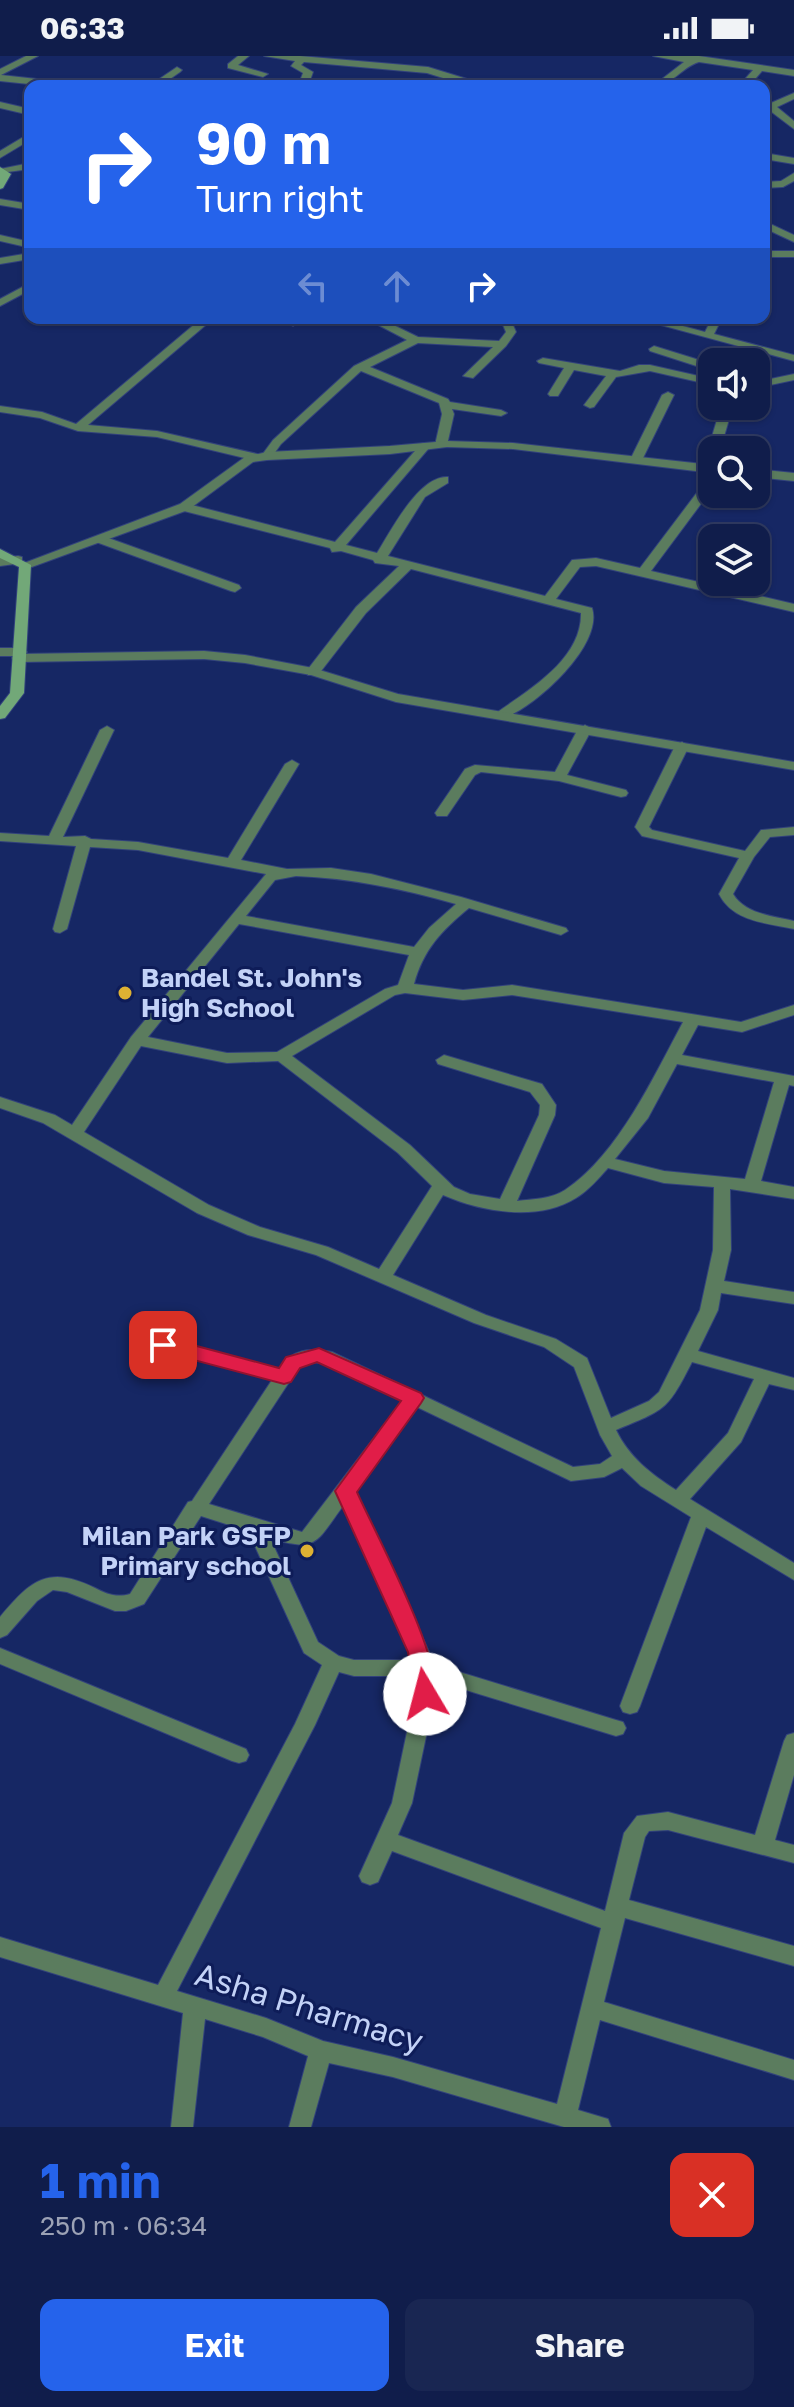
<!DOCTYPE html>
<html lang="en">
<head>
<meta charset="utf-8">
<style>
  :root { --surface:#101d4b; --page:#192652; --text:#f1f3f6; --muted:#9ca2b5; --line:#303b63; --accent:#2563eb }
  body { margin:0; font-family:"Golos Text",sans-serif; background:var(--page); color:var(--text); height:100vh; display:flex; flex-direction:column; font-size:30px; white-space:nowrap }
  * { box-sizing:border-box; margin:0 }
  p { font-size:26px; color:var(--muted) }
  .icon { flex:none; width:44px; height:44px; fill:none; stroke:currentColor; stroke-width:2; stroke-linecap:round; stroke-linejoin:round }
  .map { position:relative; height:2071px; overflow:hidden }
  .drawer { display:flex; flex-direction:column; background:var(--surface); flex:1 }
  .drawer>* { flex:none }
  .hud { position:absolute; left:24px; top:24px; width:746px; height:244px; border-radius:16px; box-shadow:0 2px 6px #0004,0 0 0 2px var(--line); background:#2563eb; color:#fff; overflow:hidden }
  .controls { position:absolute; left:698px; top:292px; display:grid; gap:16px }
  .controls a { display:grid; place-items:center; width:72px; height:72px; border-radius:16px; background:var(--surface); box-shadow:0 2px 6px #0004,0 0 0 2px var(--line); font-size:40px }
  .pin { position:absolute; display:grid; place-items:center; width:68px; height:68px; color:#fff; margin:-34px; border-radius:16px; box-shadow:0 4px 12px #0006 }
  .me { position:absolute; width:88px; margin:-44px; rotate:352deg; stroke-linejoin:round; filter:drop-shadow(0 0 6px #0008) }
  .turn { display:flex; align-items:center; gap:28px; height:168px; padding:0 40px; font-size:36px }
  .turn .icon { width:104px; height:104px; stroke-width:2.5 }
  .turn b { display:block; font-size:56px; line-height:68px }
  .lanes { display:flex; align-items:center; height:76px; padding:0 40px; background:#0003; justify-content:center; gap:40px; direction:ltr }
  .lanes .off { opacity:.35 }
  .round { display:grid; place-items:center; flex:none; width:84px; height:84px; border-radius:16px; background:var(--page) }
  .overview { display:flex; align-items:center; justify-content:space-between; height:136px; padding:0 40px }
  h1 { font-size:48px; font-weight:700; line-height:60px; color:var(--accent) }
  .button { display:flex; gap:16px; margin-top:auto; padding:16px 40px }
  .button a { flex:1; height:92px; border-radius:16px; background:var(--accent); color:#fff; font-size:32px; font-weight:700; line-height:92px; text-align:center }
  .button a+a { background:var(--page); color:var(--text) }
  .status { display:flex; justify-content:space-between; align-items:center; height:56px; padding:0 40px; background:var(--surface); direction:ltr }
  .status svg { height:22px; fill:currentColor }
  .map>svg:first-child { display:block }
  .lines { fill:none; stroke-linecap:round; stroke-linejoin:round }
  .minor-casing { stroke:#32427c; stroke-width:2 }
  .tertiary-casing { stroke:#32427c; stroke-width:2 }
  .secondary-casing { stroke:#32427c; stroke-width:2 }
  .minor { fill:#5b7c5e; fill-rule:evenodd }
  .tertiary { fill:#5b7c5e; fill-rule:evenodd }
  .secondary { fill:#72a878; fill-rule:evenodd }
  .route { fill:#e11d48; stroke:#92132f; stroke-width:2 }
  .poi-dot { fill:#deb133; stroke:#0e1c58; stroke-width:3 }
  .labels { text-anchor:middle; stroke-width:6; stroke-linejoin:round; paint-order:stroke }
  .poi-label { font-size:26px; font-weight:bold; fill:#c3d2f7; stroke:#0e1c58; text-anchor:start }
  .near-street-label { font-size:32px; fill:#c3d2f7; stroke:#0e1c58 }
</style>
</head>
<body>
<div class="status"><b>06:33</b><svg viewBox="0 0 49 12"><path d="M0 12V9h3v3zM5 12V6h3v6zM10 12V3h3v9zM15 12V0h3v12zM26 1h20v11H26zM47 4h2v5h-2z"/></svg></div>
<div class="map">
<svg width="794" height="2071" viewBox="0 0 794 2071">
  <rect width="100%" height="100%" fill="#162764"/>
  <g class="lines">
    <g class="minor-casing">
      <path id="minor" d="M26,0H38L1,19L73,27L78,30H48L0,25V13Z
        M238,0H249L238,9L268,18L263,21L228,12V8Z
        M264,0H300L428,11L467,23L515,27L520,30H469L427,17L304,6L301,9L313,16L308,30H298L303,17L291,10L295,5Z
        M653,0H699L794,14V20L762,15L749,30H739L753,14L699,6C682,11 672,30 653,30L684,6Z
        M177,11L182,14L180,16L160,30H149Z
        M794,37V43L777,51L794,65V73L769,54L764,56V50Z
        M0,46L30,53V59L0,52Z
        M30,77V84L0,102V95Z
        M764,97L794,102V108L764,103Z
        M30,107V113L0,117V113Z
        M794,117V125L783,131L764,132V126L781,125Z
        M0,143L30,148V154L0,149Z
        M764,165L794,179V186L764,172Z
        M0,179L26,185L27,187L22,190L0,185Z
        M764,195H794V201H764Z
        M30,197V203L0,208V202Z
        M30,227V234L0,250V243Z
        M88,262H100L95,265Z
        M202,262H214L88,369L157,375L262,399L273,384L354,310L407,284L365,262H379L418,281L499,285L506,276L500,262H510L516,276L506,290L473,322L463,320L493,291L418,287L370,311L448,343L450,346L501,354L507,357L501,360L452,353L454,358L447,389L437,391L435,389L442,358L439,347L361,315L281,388L271,402L257,405L157,381L78,375L40,362L0,356V350L42,356L76,368Z
        M292,262H303L293,270L288,267Z
        M635,262H653L705,276L712,262H722L714,278L794,299V305Z
        M654,290L712,308V315L650,295L649,293Z
        M543,302L620,315L639,309H650L712,323V329L650,315L616,321L594,351L590,352L584,349L606,320L574,314L558,340H550L548,338L564,312L539,307L537,305Z
        M794,318V324L756,332V326Z
        M668,336L674,339L642,404L640,406H632L630,404L662,339Z
        M721,350H733L720,394H712V397L708,394Z
        M425,387L431,390L429,392L346,489L377,497C391,475 419,419 448,421V427L425,441L388,500L545,540L572,504L596,502L640,512L708,422L712,421V433L651,515L794,548V556L596,510L580,511L556,543L592,552C604,589 535,651 504,662L497,658L499,655C532,632 582,602 581,557L411,513L366,557L318,619H308V613L356,551L399,510L375,507L373,504L341,495L332,496L330,492L180,454L178,451L184,447L335,486L421,388Z
        M100,479L239,529L241,532L235,536L231,535L96,486L94,483Z
        M18,500L22,501V507L0,510V502Z
        M0,592H20L27,596L20,600H0Z
        M585,669L592,673L567,719L626,734L628,737L626,740L621,741L559,725L481,716L475,719L447,760H437L435,757L465,713L475,709L555,716L578,673Z
        M107,670L114,674L63,781L85,780L91,783L138,786L228,802L285,708L292,704L299,708L241,804L287,813L331,812L371,818L461,841L566,872L568,875L561,879L469,852C442,874 423,894 414,928L463,934L512,929L741,966L794,949V959L742,976L698,969L682,999L794,1020V1030L789,1029L761,1125L794,1131V1143L730,1133L731,1194L724,1225L794,1236V1248L721,1237L718,1254L698,1295L794,1322V1334L769,1328L741,1386L690,1443L794,1507V1524L706,1471L640,1650L637,1656L630,1658L623,1656L620,1650L691,1461L641,1430L622,1412L604,1421L571,1425L417,1351L355,1434L429,1596L430,1607L616,1664L623,1666L626,1672L623,1678L616,1680L433,1624L435,1638L412,1747L398,1779L605,1855L624,1777L637,1760L668,1756L755,1779L784,1685L787,1679L794,1677V1719L775,1784L794,1789V1807L668,1774L649,1775L645,1781L629,1844L794,1890V1910L625,1862L604,1946L794,2004V2024L600,1964L578,2054L608,2063L611,2071H564L393,2021L329,2007L311,2071H289L308,2000L263,1981L205,1963L193,2071H171L183,1957L0,1901V1881L158,1929L295,1668L322,1609L304,1597L248,1475L201,1460L144,1548L126,1555H115L67,1536L53,1534L37,1545L7,1579L0,1582V1561C31,1524 48,1509 95,1532C106,1538 117,1542 130,1538L188,1446L192,1445L272,1324L157,1293L154,1289L157,1285L163,1283L279,1313C293,1292 309,1292 332,1296L573,1411L600,1408L612,1400L600,1379L574,1311L544,1291L474,1267L316,1199L248,1179L197,1157L43,1067L0,1052V1041L55,1059L72,1069L131,981L266,818L138,794L90,791L67,873L60,877L55,876L53,873L76,790L0,785V777L49,780L100,674ZM296,820C351,822 403,833 456,848L429,872L414,891L246,860L275,824ZM239,868L409,899L398,929L385,933L277,996L227,997L148,981ZM405,937L463,944L512,939L683,966C654,1020 618,1099 565,1134C551,1143 533,1143 517,1145L555,1059L556,1049L542,1028L444,999L436,1004L438,1008L530,1036L540,1049L539,1059L500,1143L470,1138L454,1131L410,1089L292,1000L395,939ZM141,990L227,1007L278,1005L398,1097L432,1130L379,1213L328,1191L260,1171L209,1149L84,1076ZM677,1008L774,1026L745,1123L664,1115L615,1103L648,1062ZM608,1112L664,1127L714,1131L713,1194L700,1254L659,1336L649,1345L611,1362L587,1302L556,1283L486,1259L393,1219L443,1139C482,1156 538,1166 576,1142C588,1135 599,1122 608,1112ZM312,1306L328,1308L403,1344L302,1476L209,1448L299,1311ZM692,1306L754,1323L728,1377L676,1434C651,1418 629,1401 616,1374C666,1353 667,1355 692,1306ZM343,1450L409,1596L410,1604H354L339,1600L318,1586L270,1482C318,1497 316,1486 343,1450ZM339,1616L354,1620H412L415,1638L392,1747L359,1820L362,1826L370,1829L378,1826L392,1795L601,1872L557,2048L393,2001L323,1985L266,1962L177,1935L315,1669Z
        M682,686L689,690L649,771L652,774L745,795L761,774L794,771V779L770,781L754,801L733,838C745,858 773,860 794,865V873C767,867 733,866 719,838L739,802L642,780L635,771L675,690Z
        M0,1592L246,1693L249,1699L246,1705L239,1707L232,1705L0,1608Z"/>
    </g>
    <g class="tertiary-casing">
      <path id="tertiary" d="M447,385L513,387L712,409V417L513,393L447,391L390,398L267,404L253,406L188,454L29,512L25,513L19,509L180,448L245,401L267,396L390,390Z
        M756,413L794,417V425L756,421Z
        M204,595L245,599L313,612L398,638L794,706V714L396,646L311,619L245,607L204,603L19,606L12,602L19,598Z"/>
    </g>
    <g class="secondary-casing">
      <path id="secondary" d="M0,111L11,118L3,132L0,133Z
        M0,493L31,509L24,637L5,662L0,663V650L10,637L19,511L0,502Z"/>
    </g>
    <use href="#minor" class="minor"/>
    <use href="#tertiary" class="tertiary"/>
    <use href="#secondary" class="secondary"/>
  </g>
  <path class="route" d="M163,1281L279,1312L286,1301L319,1292L421,1337L424,1342L421,1347L357,1436C373,1473 449,1613 433,1645H417L408,1596L335,1435L401,1345L317,1306L300,1312L291,1326L284,1328L156,1294L153,1289L156,1284Z"/>
  <g class="poi-dot">
    <circle cx="125" cy="937" r="8"/>
    <circle cx="307" cy="1495" r="8"/>
  </g>
  <g class="labels">
    <g class="poi-label">
      <text x="141" y="931">Bandel St. John's<tspan x="141" dy="30">High School</tspan></text>
      <text x="291" y="1489" text-anchor="end">Milan Park GSFP<tspan x="291" dy="30">Primary school</tspan></text>
    </g>
    <g class="near-street-label">
      <text transform="translate(309 1952) rotate(17)" y="11">Asha Pharmacy</text>
    </g>
  </g>
</svg>
<div class="controls">
<a><svg class="icon" aria-label="sound" viewBox="0 0 24 24"><path d="M4 9h4l5-4v14l-5-4H4zM17 9q2 3 0 6"/></svg></a>
<a><svg class="icon" aria-label="search" viewBox="0 0 24 24"><circle cx="10" cy="10" r="6"/><path d="M15 15l6 6"/></svg></a>
<a><svg class="icon" aria-label="layers" viewBox="0 0 24 24"><path d="M12 4l9 5-9 5-9-5zM3 14l9 5 9-5"/></svg></a>
</div>
<div class="pin" style="left:163px;top:1289px;background:#d93025"><svg class="icon" aria-label="arrive" viewBox="0 0 24 24"><path d="M6 21V4h12l-3 4 3 4H6"/></svg></div>
<svg class="me" style="left:425px;top:1638px" viewBox="-20 -20 40 40"><circle r="19" fill="#fff"/><path d="M0-13L10 11 0 6-10 11z" fill="#e11d48"/></svg>
<div class="hud">
<div class="turn"><svg class="icon" aria-label="right" viewBox="0 0 24 24"><path d="M7 20v-9h11M14 6l5 5-5 5"/></svg><div><b>90 m</b>Turn right</div></div>
<div class="lanes"><svg class="icon off" aria-label="left" viewBox="0 0 24 24"><path d="M17 20v-9H6M10 6l-5 5 5 5"/></svg><svg class="icon off" aria-label="ahead" viewBox="0 0 24 24"><path d="M12 20V5M6 11l6-6 6 6"/></svg><svg class="icon" aria-label="right" viewBox="0 0 24 24"><path d="M7 20v-9h11M14 6l5 5-5 5"/></svg></div>
</div>
</div>
<section class="drawer">
<div class="overview"><div><h1>1 min</h1><p>250 m · 06:34</p></div><a class="round" style="background:#d93025;color:#fff"><svg class="icon" aria-label="close" viewBox="0 0 24 24"><path d="M6 6l12 12M18 6L6 18"/></svg></a></div>
<div class="button"><a>Exit</a><a>Share</a></div>
</section>
</body>
</html>
